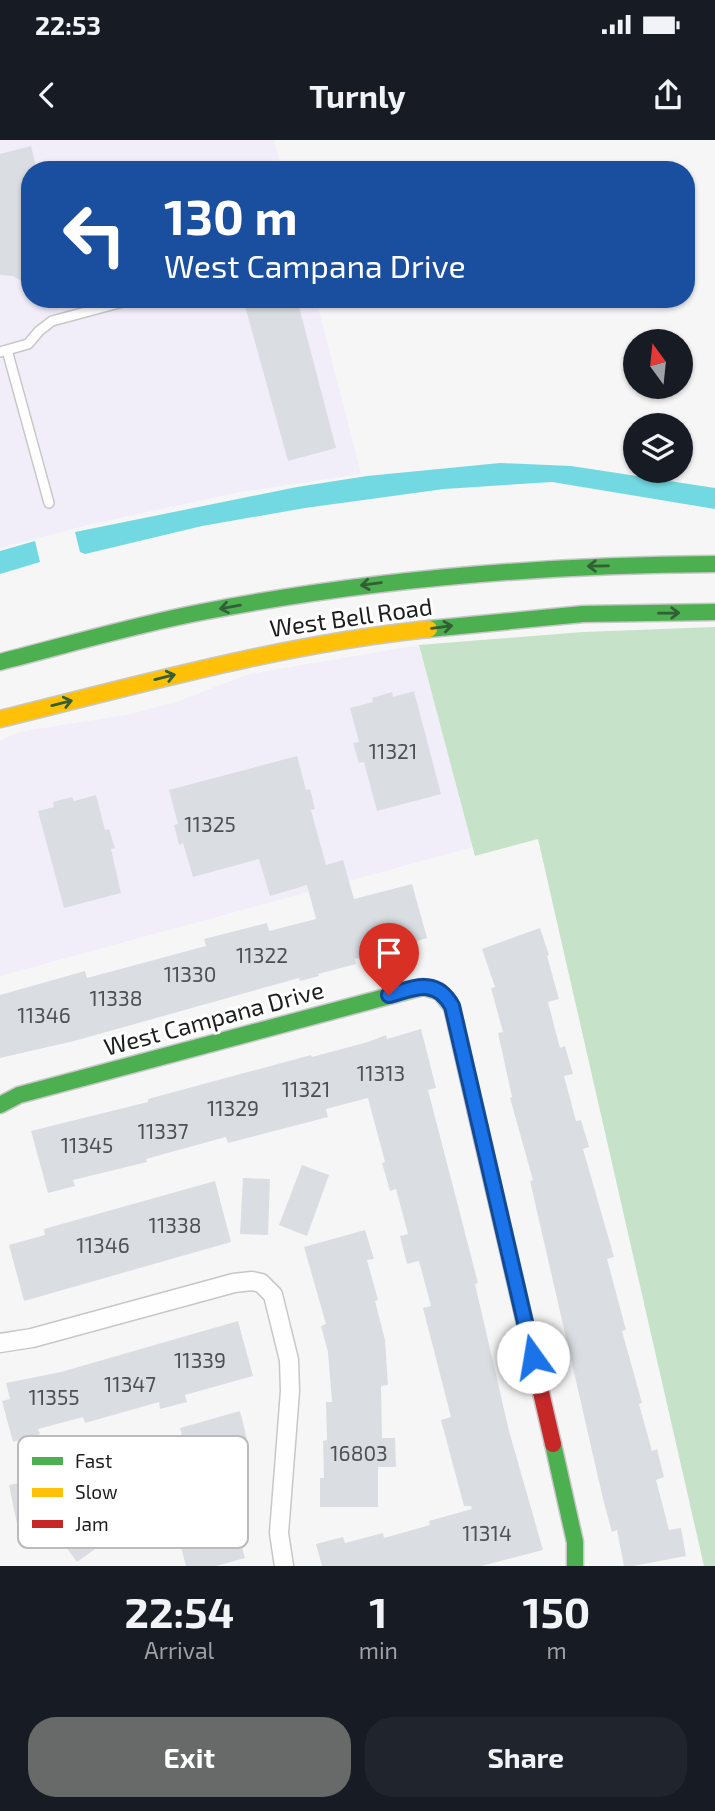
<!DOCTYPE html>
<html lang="en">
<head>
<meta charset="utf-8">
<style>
  :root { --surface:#171b24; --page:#20242c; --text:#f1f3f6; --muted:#9ea1a6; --accent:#686969 }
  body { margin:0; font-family:"Exo 2",sans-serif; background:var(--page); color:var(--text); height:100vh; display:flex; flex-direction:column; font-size:26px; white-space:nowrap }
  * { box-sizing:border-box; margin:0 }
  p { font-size:23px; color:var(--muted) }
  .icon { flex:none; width:38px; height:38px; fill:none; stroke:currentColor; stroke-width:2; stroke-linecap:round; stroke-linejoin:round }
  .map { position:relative; height:1426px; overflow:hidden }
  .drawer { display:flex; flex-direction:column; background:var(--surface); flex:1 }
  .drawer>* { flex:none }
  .hud { position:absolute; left:21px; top:21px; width:674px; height:147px; border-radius:28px; box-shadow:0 2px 5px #0004; background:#1a4fa0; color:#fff; overflow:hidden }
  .needle { width:46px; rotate:345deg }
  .controls { position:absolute; left:623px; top:189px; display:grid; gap:14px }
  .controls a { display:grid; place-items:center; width:70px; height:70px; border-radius:50%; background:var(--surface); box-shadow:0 2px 5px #0004; font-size:35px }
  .pin { position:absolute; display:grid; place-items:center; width:60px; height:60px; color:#fff; margin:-72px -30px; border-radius:50% 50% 50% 0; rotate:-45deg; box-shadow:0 0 7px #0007 }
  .pin .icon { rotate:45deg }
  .me { position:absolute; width:77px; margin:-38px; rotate:347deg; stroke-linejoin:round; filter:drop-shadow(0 0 5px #0008) }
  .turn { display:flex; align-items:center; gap:24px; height:147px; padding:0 28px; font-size:32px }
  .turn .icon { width:91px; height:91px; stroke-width:2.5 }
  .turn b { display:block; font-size:49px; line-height:60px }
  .eta { display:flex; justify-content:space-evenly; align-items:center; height:119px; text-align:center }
  .eta b { font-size:42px; font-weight:700; line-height:49px }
  .button { display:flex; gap:14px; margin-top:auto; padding:14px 28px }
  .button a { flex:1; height:80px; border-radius:28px; background:var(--accent); color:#fff; font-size:28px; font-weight:700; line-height:80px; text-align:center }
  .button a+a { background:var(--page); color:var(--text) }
  .status { display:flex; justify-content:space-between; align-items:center; height:49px; padding:0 35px; background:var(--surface); direction:ltr }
  .status svg { height:19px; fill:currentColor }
  header { display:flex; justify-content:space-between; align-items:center; height:91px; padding:0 28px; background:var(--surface); font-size:32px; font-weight:700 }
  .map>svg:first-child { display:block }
  .commercial { fill:#f1eefa }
  .green { fill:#c6e2c9 }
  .water { fill:#72d9e2 }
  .building { fill:#dadee2 }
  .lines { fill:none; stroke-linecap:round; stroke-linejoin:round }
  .lane-casing { stroke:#c7c7c8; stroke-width:12 }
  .street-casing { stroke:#c7c7c8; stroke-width:21 }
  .fast-casing { stroke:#c7c7c8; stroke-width:19 }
  .slow-casing { stroke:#c7c7c8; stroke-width:19 }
  .jam-casing { stroke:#c7c7c8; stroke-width:19 }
  .lane { stroke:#fefefe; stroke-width:9 }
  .street { stroke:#fefefe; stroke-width:18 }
  .fast { stroke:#4caf50; stroke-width:16 }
  .slow { stroke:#ffc107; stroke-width:16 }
  .jam { stroke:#c62828; stroke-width:16 }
  .oneway { stroke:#325f34 }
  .route-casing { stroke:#114b97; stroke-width:18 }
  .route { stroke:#1a73e8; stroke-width:12 }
  .labels { text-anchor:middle; stroke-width:6; stroke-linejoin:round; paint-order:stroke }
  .number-label { font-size:21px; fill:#4e5052 }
  .street-label { font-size:24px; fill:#1c1d1d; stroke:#fff }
  .key { fill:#fff; stroke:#bbb; stroke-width:2 }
  .key-label { font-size:19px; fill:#1c1d1d }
</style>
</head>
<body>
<div class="status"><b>22:53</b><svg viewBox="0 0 49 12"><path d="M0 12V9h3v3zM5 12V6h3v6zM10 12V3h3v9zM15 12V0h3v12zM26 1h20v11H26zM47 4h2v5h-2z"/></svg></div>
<header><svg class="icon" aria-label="back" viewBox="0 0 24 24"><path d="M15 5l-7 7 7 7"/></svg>Turnly<svg class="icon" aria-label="share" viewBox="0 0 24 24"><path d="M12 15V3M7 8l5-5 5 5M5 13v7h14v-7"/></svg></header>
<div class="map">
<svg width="715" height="1426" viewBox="0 0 715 1426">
  <rect width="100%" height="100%" fill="#f6f6f6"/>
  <path class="commercial" d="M0,0H274L282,30H30V159H316L361,334L240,352L92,384L0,408Z
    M419,505L473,707L0,836V601L18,592L131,574L176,562L249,534Z"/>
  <path class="green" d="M715,487V1426H704L538,699L475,716L419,505L583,492Z"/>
  <path class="water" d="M500,323L571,326L715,348V369L552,342L444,349L305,368L202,386L85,414L80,412L75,392L297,347L367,336Z
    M35,401L40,422L0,434V411Z"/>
  <path class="building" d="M31,6L37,30H30V146L13,136L0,135V14Z
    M243,159H297L336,308L288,321Z
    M414,551L441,654L377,671L364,622L359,623L353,603L359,602L350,568L373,562L372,558L392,552L393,557Z
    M297,616L306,650L310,649L315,669L311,670L326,725L343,720L354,759L412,744L427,798L355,819L356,824L318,834L319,836L300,841L299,838L74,901L0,918V855L85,831L87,838L206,806L204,799L267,783L269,791L316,779L307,745L270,756L259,719L193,737L183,703L179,705L174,685L178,684L169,650Z
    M96,655L105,690L109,689L115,708L111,709L121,753L64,768L38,671L54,667L53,662L72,657L74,661Z
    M540,788L549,815L547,816L559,859L548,862L560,908L565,906L573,934L564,936L576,981L581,980L589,1007L583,1009L614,1117L607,1119L626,1190L622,1191L642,1263L639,1264L652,1311L657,1309L664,1337L656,1340L669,1390L681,1388L686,1416L633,1426H624L617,1390L612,1392L604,1363L530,1041L533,1040L510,958L512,957L498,893L503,892L491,848L495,847L482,809Z
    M421,889L436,948L428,950L478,1143L475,1144L509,1291L543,1410L481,1426H322L316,1404L343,1397L345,1403L383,1393L384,1398L430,1385L429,1381L472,1369L471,1366H464L441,1280L451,1277L423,1168L431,1166L419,1121L407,1124L400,1096L408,1094L396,1049L390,1051L382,1023L385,1022L368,958L326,969L328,977L228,1003L226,997L182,1009L146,1019L147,1022L73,1040L75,1046L48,1053L31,991L148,962V959L311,915L312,917L368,902L386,895L387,899Z
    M302,1025L329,1035L307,1096L279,1085Z
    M243,1038L270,1039L268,1095L240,1094Z
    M215,1041L231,1102L24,1161L9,1105L45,1095L44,1089Z
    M365,1090L374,1119L367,1120L378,1160L375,1161L385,1200L388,1245L381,1246L382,1298H395L396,1327H378V1367H320V1338H324L323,1301L327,1300L326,1262H332L328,1212L321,1186L326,1184L304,1107Z
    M238,1181L253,1236L185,1255L187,1262L160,1269L159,1262L85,1283L83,1277L38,1289L40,1294L13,1302L2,1261L10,1259L6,1243L61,1232Z
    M240,1271L247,1299L237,1302L246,1339L229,1343L239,1381L235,1382L245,1418L216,1426H186L171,1370L189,1365L179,1327L190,1324L180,1288Z
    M36,1340L49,1402L22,1408L9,1345Z
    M108,1354L130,1384L77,1422L60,1399L100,1370L95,1363Z"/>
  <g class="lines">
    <g class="lane-casing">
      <path id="lane" d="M7,210L49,363
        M0,212L28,204L39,191L52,181L134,159"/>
    </g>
    <g class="street-casing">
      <path id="street" d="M0,1203L32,1198L234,1143L252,1141L261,1143L273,1155L289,1220L290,1251L279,1393L284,1426"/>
    </g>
    <g class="fast-casing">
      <path id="fast" d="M429,489L583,474L715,472
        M0,522C67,505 134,485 202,472C371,439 542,425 715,424
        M0,965L19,955L423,847L440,852L452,867L476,972
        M553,1304L575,1402V1426"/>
    </g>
    <g class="slow-casing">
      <path id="slow" d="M0,579C142,544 283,504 429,489"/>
    </g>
    <g class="jam-casing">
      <path id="jam" d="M476,972L553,1304"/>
    </g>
    <use href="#lane" class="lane"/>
    <use href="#street" class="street"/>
    <use href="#fast" class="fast"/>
    <use href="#slow" class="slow"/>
    <use href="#jam" class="jam"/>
  </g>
  <defs><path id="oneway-shaft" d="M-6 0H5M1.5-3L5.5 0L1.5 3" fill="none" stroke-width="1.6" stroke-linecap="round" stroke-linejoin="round" transform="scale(1.75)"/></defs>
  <g class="oneway">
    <use href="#oneway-shaft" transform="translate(598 426) rotate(179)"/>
    <use href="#oneway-shaft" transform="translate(371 444) rotate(172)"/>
    <use href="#oneway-shaft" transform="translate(230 467) rotate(170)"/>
    <use href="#oneway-shaft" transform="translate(669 473) rotate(-1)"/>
    <use href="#oneway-shaft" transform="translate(442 487) rotate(-7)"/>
    <use href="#oneway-shaft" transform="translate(165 537) rotate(-14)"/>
    <use href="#oneway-shaft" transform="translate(62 563) rotate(-14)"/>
  </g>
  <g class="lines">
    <g class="route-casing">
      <path id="route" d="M389,855C414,848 436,837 452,866L533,1217"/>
    </g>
    <use href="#route" class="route"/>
  </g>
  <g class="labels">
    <g class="number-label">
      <text x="393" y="619">11321</text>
      <text x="210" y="692">11325</text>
      <text x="262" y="823">11322</text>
      <text x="190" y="842">11330</text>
      <text x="116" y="866">11338</text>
      <text x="44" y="883">11346</text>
      <text x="381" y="941">11313</text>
      <text x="306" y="957">11321</text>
      <text x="233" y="976">11329</text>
      <text x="163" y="999">11337</text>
      <text x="87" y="1013">11345</text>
      <text x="175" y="1093">11338</text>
      <text x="103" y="1113">11346</text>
      <text x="200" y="1228">11339</text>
      <text x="130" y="1252">11347</text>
      <text x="54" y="1265">11355</text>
      <text x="359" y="1321">16803</text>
      <text x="487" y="1401">11314</text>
    </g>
    <g class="street-label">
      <text transform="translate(351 478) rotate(-8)" y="8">West Bell Road</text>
      <text transform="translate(214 879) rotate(-15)" y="8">West Campana Drive</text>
    </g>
  </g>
  <rect x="18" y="1296" width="230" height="112" rx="10" class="key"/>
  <rect x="32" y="1317" width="31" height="8" fill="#4caf50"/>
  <rect x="32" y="1348" width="31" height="9" fill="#ffc107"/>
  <rect x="32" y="1380" width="31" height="8" fill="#c62828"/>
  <g class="key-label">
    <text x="75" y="1328">Fast</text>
    <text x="75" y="1359">Slow</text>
    <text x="75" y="1391">Jam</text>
  </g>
</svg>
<div class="controls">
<a><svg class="needle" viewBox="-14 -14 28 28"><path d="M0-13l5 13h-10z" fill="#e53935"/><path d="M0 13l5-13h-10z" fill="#9ea1a6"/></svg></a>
<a><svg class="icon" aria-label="layers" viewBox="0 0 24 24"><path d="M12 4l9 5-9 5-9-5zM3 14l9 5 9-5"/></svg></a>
</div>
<div class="pin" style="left:389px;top:855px;background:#d93025"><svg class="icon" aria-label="arrive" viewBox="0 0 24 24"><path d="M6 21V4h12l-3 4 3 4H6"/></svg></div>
<svg class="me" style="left:533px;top:1217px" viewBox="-20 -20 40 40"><circle r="19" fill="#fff"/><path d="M0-13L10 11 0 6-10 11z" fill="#1a73e8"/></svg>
<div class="hud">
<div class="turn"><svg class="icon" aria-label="left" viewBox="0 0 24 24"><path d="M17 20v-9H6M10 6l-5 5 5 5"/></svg><div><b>130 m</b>West Campana Drive</div></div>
</div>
</div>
<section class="drawer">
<div class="eta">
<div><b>22:54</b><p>Arrival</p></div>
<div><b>1</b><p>min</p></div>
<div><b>150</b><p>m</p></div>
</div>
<div class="button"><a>Exit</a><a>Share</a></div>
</section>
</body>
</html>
